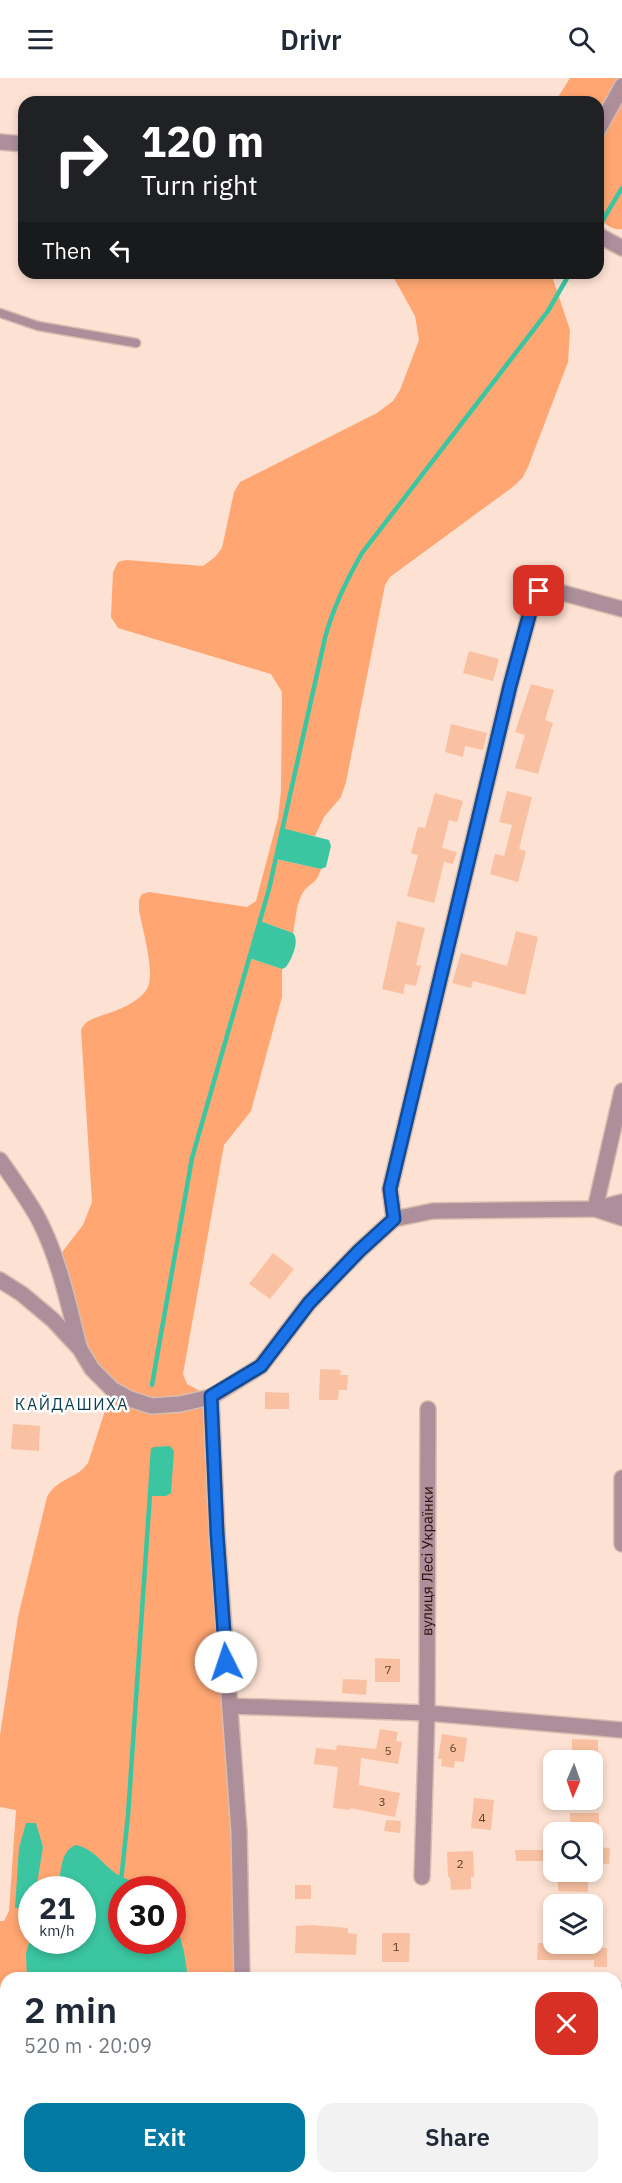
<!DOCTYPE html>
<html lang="en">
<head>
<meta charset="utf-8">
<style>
  :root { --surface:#fff; --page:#f2f2f3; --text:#1f2937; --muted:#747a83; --accent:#0179a1 }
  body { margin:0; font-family:"IBM Plex Sans",sans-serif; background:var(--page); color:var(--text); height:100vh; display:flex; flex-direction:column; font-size:22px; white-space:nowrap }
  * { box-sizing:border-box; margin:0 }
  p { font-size:20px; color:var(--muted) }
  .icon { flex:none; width:33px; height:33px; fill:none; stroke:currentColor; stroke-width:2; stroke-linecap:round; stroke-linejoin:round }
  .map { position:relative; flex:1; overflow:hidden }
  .side { position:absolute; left:0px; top:1894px; width:622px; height:212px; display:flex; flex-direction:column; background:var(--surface); border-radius:18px 18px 0 0; box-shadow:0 3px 9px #0003 }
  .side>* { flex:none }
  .guide { position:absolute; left:18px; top:18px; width:586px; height:183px; border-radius:18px; box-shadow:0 3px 9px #0003; background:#202124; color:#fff; overflow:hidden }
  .needle { width:39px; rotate:182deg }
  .tools { position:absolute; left:543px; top:1672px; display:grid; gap:12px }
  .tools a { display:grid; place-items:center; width:60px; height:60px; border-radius:12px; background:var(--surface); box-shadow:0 3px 9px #0003; font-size:30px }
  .speed { position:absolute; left:18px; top:1798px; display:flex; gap:12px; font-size:30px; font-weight:700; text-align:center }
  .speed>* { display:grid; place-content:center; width:78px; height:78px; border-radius:50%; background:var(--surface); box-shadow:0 3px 9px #0003; line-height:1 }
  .speed small { font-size:15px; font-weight:400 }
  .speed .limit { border:9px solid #d22; background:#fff; color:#111 }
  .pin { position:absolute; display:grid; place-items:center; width:51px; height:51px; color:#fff; margin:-26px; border-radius:12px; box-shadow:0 3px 9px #0006 }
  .me { position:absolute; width:66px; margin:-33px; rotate:356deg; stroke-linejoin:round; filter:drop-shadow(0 0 4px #0008) }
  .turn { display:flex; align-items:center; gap:21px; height:126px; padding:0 24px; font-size:27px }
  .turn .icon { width:78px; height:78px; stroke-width:2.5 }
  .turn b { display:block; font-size:42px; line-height:51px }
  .then { display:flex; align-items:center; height:57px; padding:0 24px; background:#0003; gap:12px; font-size:22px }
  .round { display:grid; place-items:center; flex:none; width:63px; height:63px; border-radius:18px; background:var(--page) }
  .head { display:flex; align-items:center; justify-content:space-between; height:102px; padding:0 24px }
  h1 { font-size:36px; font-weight:600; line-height:45px }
  .cta { display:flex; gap:12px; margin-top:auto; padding:12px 24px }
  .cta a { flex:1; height:69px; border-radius:18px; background:var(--accent); color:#fff; font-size:24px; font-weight:600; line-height:69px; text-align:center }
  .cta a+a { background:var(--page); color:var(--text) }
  header { display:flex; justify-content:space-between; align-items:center; height:78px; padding:0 24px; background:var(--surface); font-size:27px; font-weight:600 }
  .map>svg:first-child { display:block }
  .green { fill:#ffa672; fill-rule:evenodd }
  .water { fill:#3bc6a1 }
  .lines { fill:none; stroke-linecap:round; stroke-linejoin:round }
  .stream { stroke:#3bc6a1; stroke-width:4.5 }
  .building { fill:#f9c1a1 }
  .service-casing { stroke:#d7bdae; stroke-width:11 }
  .minor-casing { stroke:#d7bdae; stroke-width:18 }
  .path { stroke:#b49b8c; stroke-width:3; stroke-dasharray:3 4.5; stroke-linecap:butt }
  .service { stroke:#ad8e9b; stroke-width:8 }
  .minor { stroke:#ad8e9b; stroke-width:15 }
  .route-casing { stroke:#114b97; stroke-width:15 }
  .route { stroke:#1a73e8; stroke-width:10 }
  .labels { text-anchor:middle; stroke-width:5; stroke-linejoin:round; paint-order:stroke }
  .number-label { font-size:12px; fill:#5d3e2c }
  .street-label { font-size:15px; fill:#291205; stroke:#fff }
  .neighbourhood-label { font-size:16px; letter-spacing:1.5px; fill:#0c3c50; stroke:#fff }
</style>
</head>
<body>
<header><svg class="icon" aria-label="menu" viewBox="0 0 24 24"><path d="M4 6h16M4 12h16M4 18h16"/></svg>Drivr<svg class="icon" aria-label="search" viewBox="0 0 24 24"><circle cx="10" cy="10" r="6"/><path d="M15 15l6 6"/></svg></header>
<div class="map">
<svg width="622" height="2105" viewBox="0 0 622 2105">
  <rect width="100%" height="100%" fill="#fde2d3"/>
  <path class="green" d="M570,0H622V151C613,153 606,146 599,141L598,24H555Z
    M391,195L548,196L553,201L570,252L568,284L528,389L523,399L514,408L390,499L385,507L346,704L341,719L324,739L315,758L282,751L276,781L321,791C316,807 313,802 304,813C296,823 296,842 293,855L260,843L249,880L282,891V919L251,1033L224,1067L183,1296L187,1306L211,1319L242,1900H6V2100H406V2105H0V1843H4L9,1833L16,1732L0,1729V1657L18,1539L47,1419C57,1400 77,1401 88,1385L112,1311L92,1291L56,1182L83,1147L92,1124L81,952C85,942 93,941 103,937C117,933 139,924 147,911C156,895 142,850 139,832V822L142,816L149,814L247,829L256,823L278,740L281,713L282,614L271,596L118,550L111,539L113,494L118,484L126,482L203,488L215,479L222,470L234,414L240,404L377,335L393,323L400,312L419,262L415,238ZM32,1812H82V1863H32ZM122,1812H172V1863H122Z
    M616,1915H622V2034H616Z"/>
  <path class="water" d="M282,750L329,762L331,768L326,789L321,791L276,781Z
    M260,843L293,855C300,863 292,881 286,889L282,891L249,880Z
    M170,1368L174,1373L171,1415L166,1418H150L153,1369Z
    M26,1745H36L43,1769L36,1812H32L30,1831L15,1830L19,1770Z
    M76,1767C96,1771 105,1791 122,1799C135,1806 150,1802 162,1812H122V1863H172L173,1832L184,1874L188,1900H27L26,1875L31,1858L32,1863H82V1812H57C62,1796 59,1773 76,1767Z
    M6,2003V2100H175L176,2105H0V2023Z"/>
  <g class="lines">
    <path class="stream" d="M601,145L622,110
      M152,1307L192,1080L269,811L325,560C333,529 346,503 362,475L548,233L570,195
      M121,1803L128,1737L153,1372"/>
  </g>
  <path class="building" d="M469,573L499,581L493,603L463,595Z
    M531,606L554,612L545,642L553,645L538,696L515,690L525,657L515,654Z
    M451,646L487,655L483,672L465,668L463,679L445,674Z
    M507,713L532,719L519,771L526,773L518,804L490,796L495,776L504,778L512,747L499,744Z
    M435,715L463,723L457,744L449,742L442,770L457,774L453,786L444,784L434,825L407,818L418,777L411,775L418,749L425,750Z
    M397,843L425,850L416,887L421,888L416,908L405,906L403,916L382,911Z
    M516,853L538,859L525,917L473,903L471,910L452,905L461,875L507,888Z
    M273,1175L294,1191L270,1221L249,1206Z
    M320,1291L341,1292L340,1297H348L347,1312H339L338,1322H319Z
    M265,1314L289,1315V1331H265Z
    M13,1346L40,1348L39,1373L11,1371Z
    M375,1580L400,1581V1604H375Z
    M343,1601L367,1602L366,1617L342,1615Z
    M380,1651L398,1654L396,1663L402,1664L398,1686L361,1680L359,1707L400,1715L395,1739L350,1730V1732L333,1730L338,1689L314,1686L316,1670L336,1672L337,1667L376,1671Z
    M442,1656L467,1660L464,1684L455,1683L454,1690L441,1688L442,1681H438Z
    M572,1661L598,1662V1676L572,1675Z
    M474,1720L494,1722L491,1752L471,1750Z
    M570,1735H599V1755H570Z
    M386,1742L401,1743L400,1755L384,1753Z
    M595,1769L610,1770L609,1786L594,1785Z
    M515,1772H554V1783H516Z
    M473,1773L474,1799H471V1811L451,1812L450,1799H448L447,1774Z
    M558,1794H588V1814L558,1813Z
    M295,1807H311V1821H295Z
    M312,1847L348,1850V1855L357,1856L356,1877L295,1875L296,1848Z
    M382,1855H410L409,1884H382Z
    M538,1865L588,1866V1870H607V1889H594V1882H537Z"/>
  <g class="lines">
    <g class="service-casing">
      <path id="service" d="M0,235L38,248L136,265"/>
    </g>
    <g class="minor-casing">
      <g id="minor">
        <path d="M598,52L622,8"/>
        <path d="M0,64L24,66"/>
        <path d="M598,157L622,170"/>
        <path d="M622,1013L595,1131L622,1140"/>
        <path d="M0,1082C13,1101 27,1120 38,1140C59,1180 68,1225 79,1268"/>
        <path d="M394,1141L390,1111L510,608L533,523L539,513L548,511L622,531"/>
        <path d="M0,1202L22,1216L53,1242L80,1271L92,1291L112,1311L130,1321L152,1328L180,1326L211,1319L261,1288L309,1225L359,1173L394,1141L433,1133L595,1131L622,1124"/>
        <path d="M211,1319L217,1455L239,1753L242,1900"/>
        <path d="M622,1400V1466"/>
        <path d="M230,1628L427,1635L622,1652"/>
        <path id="s1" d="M422,1799L427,1635L428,1331"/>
        <path d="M616,1915H622"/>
      </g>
    </g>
    <path class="path" d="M616,1934L622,1933
      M356,2100L358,2105"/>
    <use href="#service" class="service"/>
    <use href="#minor" class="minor"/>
  </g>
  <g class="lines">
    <g class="route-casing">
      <path id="route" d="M226,1584L217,1455L211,1318L261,1288L309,1225L359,1173L394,1141L390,1111L510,608L533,523L539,513"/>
    </g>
    <use href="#route" class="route"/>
  </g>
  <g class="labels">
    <g class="number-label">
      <text x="388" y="1596">7</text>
      <text x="453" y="1674">6</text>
      <text x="388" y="1677">5</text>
      <text x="382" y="1728">3</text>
      <text x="482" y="1744">4</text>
      <text x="460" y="1790">2</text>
      <text x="396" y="1873">1</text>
    </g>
    <g class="street-label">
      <text dy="5" stroke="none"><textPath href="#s1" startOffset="316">вулиця Лесі Українки</textPath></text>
    </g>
    <g class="neighbourhood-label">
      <text x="72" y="1332">КАЙДАШИХА</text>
    </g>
  </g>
</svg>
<div class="tools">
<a><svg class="needle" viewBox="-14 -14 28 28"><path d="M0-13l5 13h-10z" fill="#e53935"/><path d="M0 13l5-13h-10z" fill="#747a83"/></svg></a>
<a><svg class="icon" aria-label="search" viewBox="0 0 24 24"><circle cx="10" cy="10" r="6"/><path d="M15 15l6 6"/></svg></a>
<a><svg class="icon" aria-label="layers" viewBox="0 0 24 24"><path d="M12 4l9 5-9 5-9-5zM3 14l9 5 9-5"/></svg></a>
</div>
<div class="speed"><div>21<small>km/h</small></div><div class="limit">30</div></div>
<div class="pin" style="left:539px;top:513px;background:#d93025"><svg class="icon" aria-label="arrive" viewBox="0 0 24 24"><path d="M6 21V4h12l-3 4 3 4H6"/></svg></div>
<svg class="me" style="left:226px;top:1584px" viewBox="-20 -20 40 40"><circle r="19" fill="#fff"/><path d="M0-13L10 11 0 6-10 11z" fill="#1a73e8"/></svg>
<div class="guide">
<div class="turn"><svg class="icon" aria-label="right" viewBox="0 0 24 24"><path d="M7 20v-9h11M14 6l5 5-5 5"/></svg><div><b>120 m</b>Turn right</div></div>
<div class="then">Then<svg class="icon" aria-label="left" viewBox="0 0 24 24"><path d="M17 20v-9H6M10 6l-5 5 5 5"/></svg></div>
</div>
<section class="side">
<div class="head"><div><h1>2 min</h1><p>520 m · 20:09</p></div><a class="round" style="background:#d93025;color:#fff"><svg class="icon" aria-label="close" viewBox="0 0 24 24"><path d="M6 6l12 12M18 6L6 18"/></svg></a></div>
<div class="cta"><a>Exit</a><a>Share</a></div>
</section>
</div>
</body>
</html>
